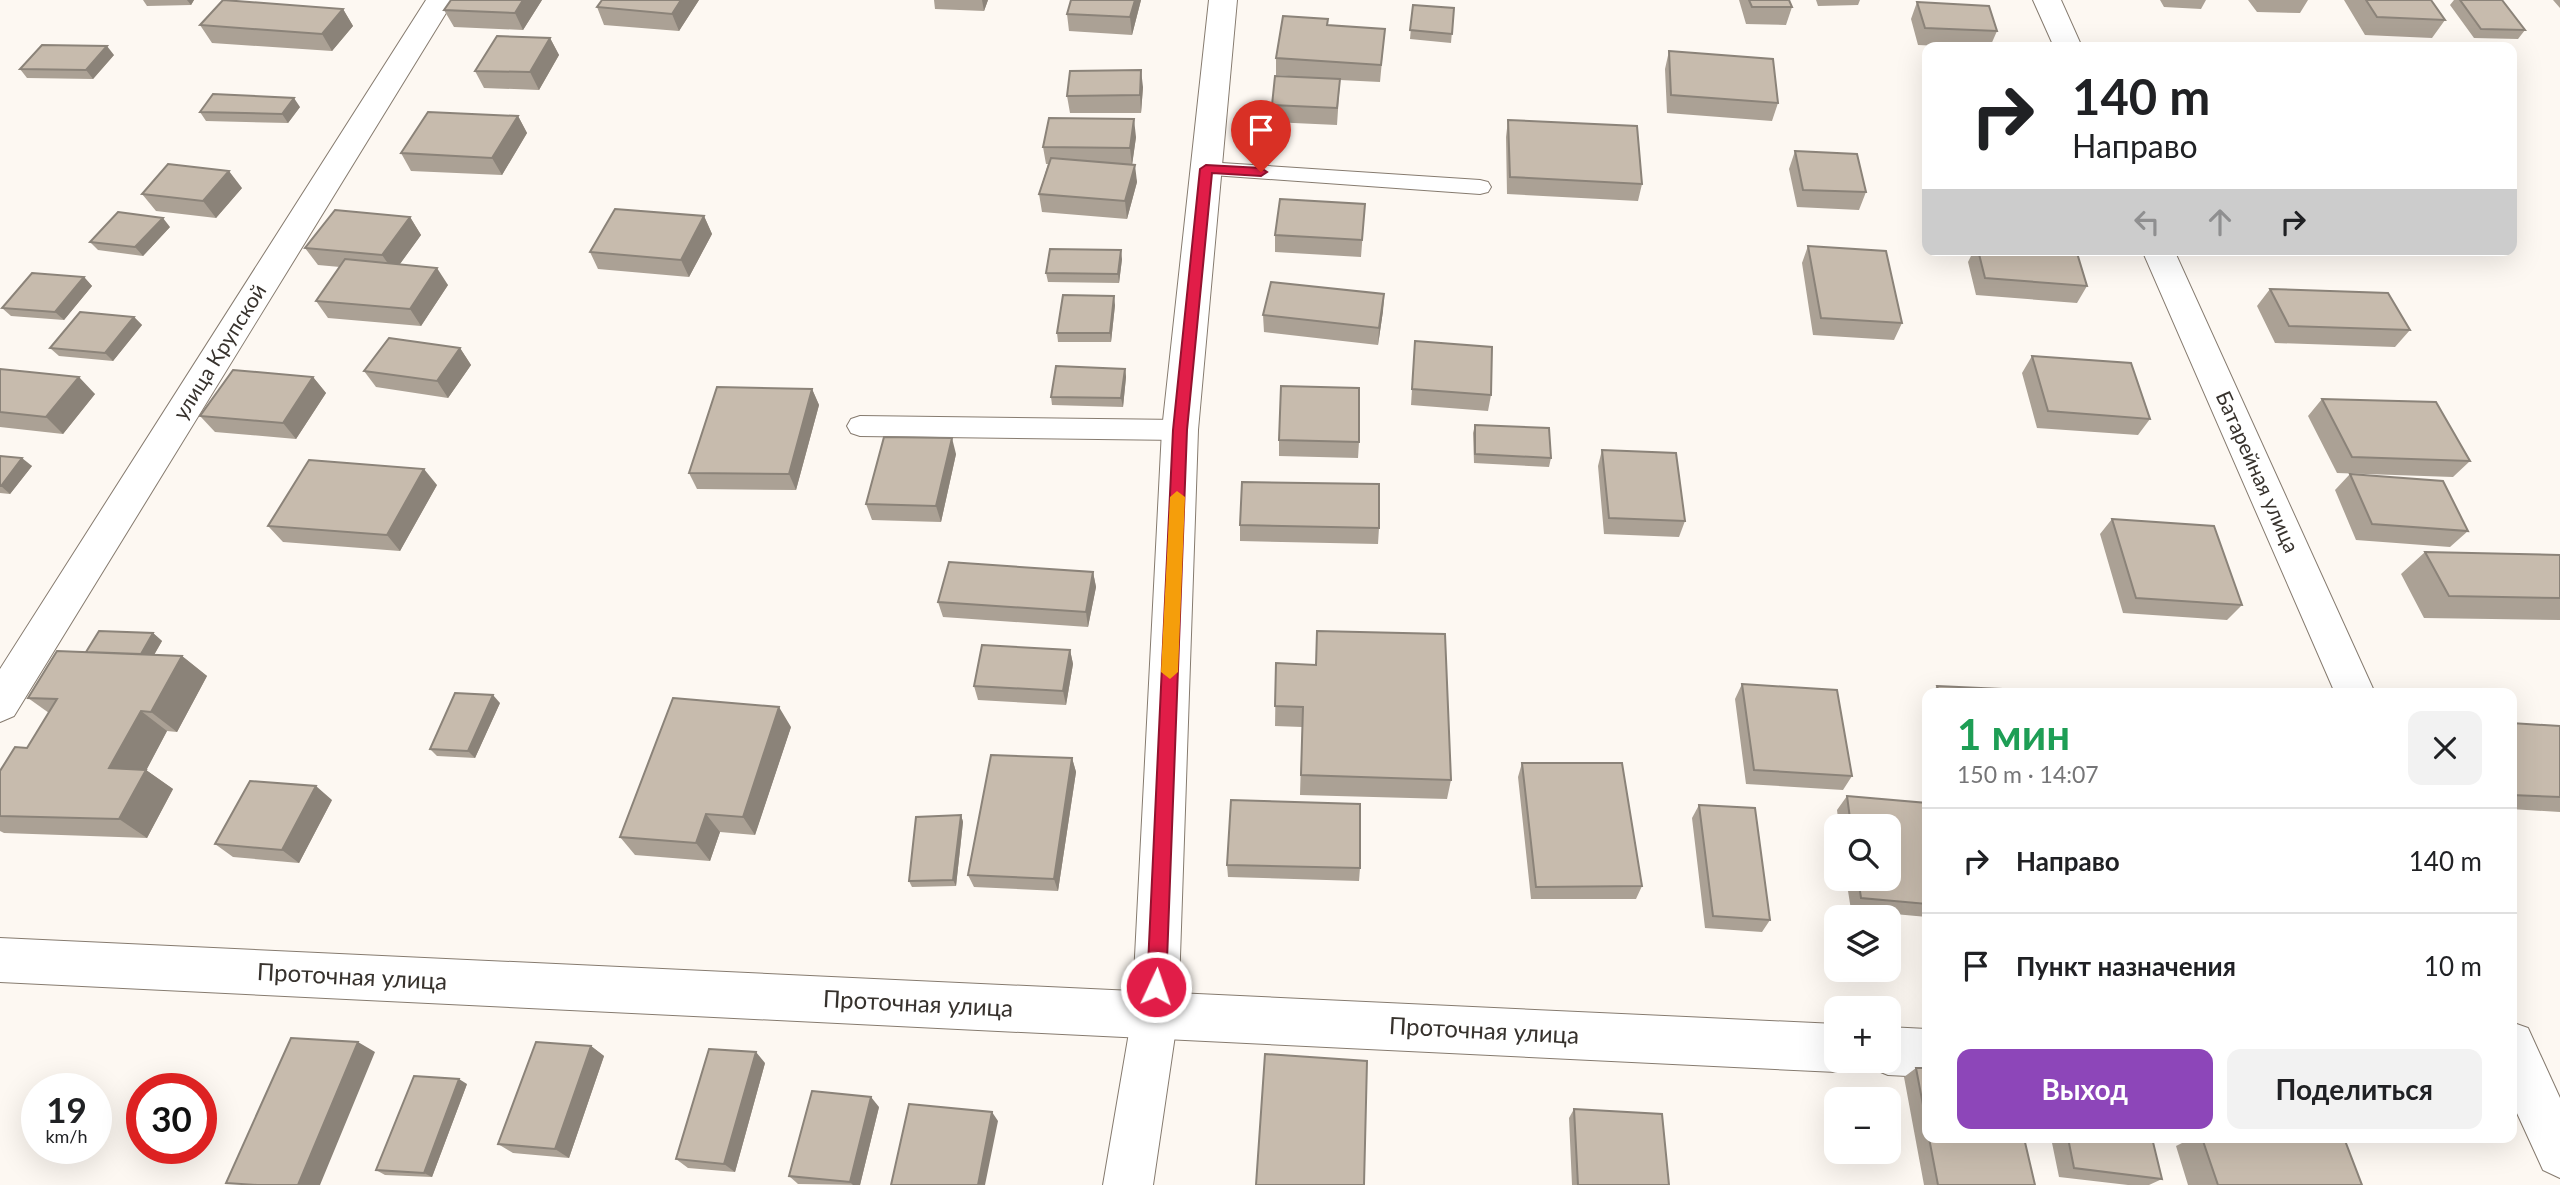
<!DOCTYPE html>
<html lang="ru">
<head>
<meta charset="utf-8">
<style>
  :root { --surface:#fff; --page:#f2f2f2; --text:#202124; --muted:#757577; --line:#e0e0e0; --accent:#8d46b9 }
  body { margin:0; font-family:Lato,sans-serif; background:var(--page); color:var(--text); height:100vh; display:flex; flex-direction:column; font-size:26px; white-space:nowrap }
  * { box-sizing:border-box; margin:0 }
  p { font-size:23px; color:var(--muted) }
  .icon { flex:none; width:38px; height:38px; fill:none; stroke:currentColor; stroke-width:2; stroke-linecap:round; stroke-linejoin:round }
  .map { position:relative; flex:1; overflow:hidden }
  .drawer { position:absolute; left:1922px; top:688px; width:595px; height:455px; display:flex; flex-direction:column; background:var(--surface); border-radius:14px; box-shadow:0 7px 28px #0002 }
  .drawer>* { flex:none }
  .top-card { position:absolute; left:1922px; top:42px; width:595px; height:214px; border-radius:14px; box-shadow:0 7px 28px #0002; background:#fff; color:var(--text); overflow:hidden }
  .buttons { position:absolute; left:1824px; top:814px; display:grid; gap:14px }
  .buttons a { display:grid; place-items:center; width:77px; height:77px; border-radius:14px; background:var(--surface); box-shadow:0 7px 28px #0002; font-size:35px }
  .speed { position:absolute; left:21px; top:1073px; display:flex; gap:14px; font-size:35px; font-weight:700; text-align:center }
  .speed>* { display:grid; place-content:center; width:91px; height:91px; border-radius:50%; background:var(--surface); box-shadow:0 7px 28px #0002; line-height:1 }
  .speed small { font-size:18px; font-weight:400 }
  .speed .limit { border:10px solid #d22; background:#fff; color:#111 }
  .pin { position:absolute; display:grid; place-items:center; width:60px; height:60px; color:#fff; margin:-72px -30px; border-radius:50% 50% 50% 0; rotate:-45deg; box-shadow:0 0 7px #0007 }
  .pin .icon { rotate:45deg }
  .me { position:absolute; width:77px; margin:-38px; rotate:3deg; stroke-linejoin:round; filter:drop-shadow(0 0 5px #0008) }
  .turn { display:flex; align-items:center; gap:24px; height:147px; padding:0 35px; font-size:32px }
  .turn .icon { width:91px; height:91px; stroke-width:2.5 }
  .turn b { display:block; font-size:49px; line-height:60px }
  .lanes { display:flex; align-items:center; height:66px; padding:0 35px; background:#0003; justify-content:center; gap:35px; direction:ltr }
  .lanes .off { opacity:.35 }
  .round { display:grid; place-items:center; flex:none; width:74px; height:74px; border-radius:14px; background:var(--page) }
  .head { display:flex; align-items:center; justify-content:space-between; height:119px; padding:0 35px }
  h1 { font-size:42px; font-weight:700; line-height:52px; color:#1e9e55 }
  .button { display:flex; gap:14px; margin-top:auto; padding:14px 35px }
  .button a { flex:1; height:80px; border-radius:14px; background:var(--accent); color:#fff; font-size:28px; font-weight:700; line-height:80px; text-align:center }
  .button a+a { background:var(--page); color:var(--text) }
  ul { padding:0; list-style:none }
  li { display:flex; align-items:center; gap:21px; height:105px; padding:0 35px; border-top:2px solid var(--line) }
  li div { flex:1 }
  li b { display:block; font-size:26px }
  li em { font-style:normal }
  .map>svg:first-child { display:block }
  .lines { fill:none; stroke-linecap:round; stroke-linejoin:round }
  .service-casing { stroke:#867b6f; stroke-width:2 }
  .minor-casing { stroke:#867b6f; stroke-width:2 }
  .tertiary-casing { stroke:#867b6f; stroke-width:2 }
  .service { fill:#fff; fill-rule:evenodd }
  .minor { fill:#fff; fill-rule:evenodd }
  .tertiary { fill:#fff; fill-rule:evenodd }
  .wall { fill:#aba195 }
  .shaded-wall { fill:#8b8379 }
  .building { fill:#c7bbad; stroke:#8b8379; stroke-width:2 }
  .route { fill:#e11d48; stroke:#92132f; stroke-width:2 }
  .slow { fill:#f59e0b }
  .labels { text-anchor:middle; stroke-width:7; stroke-linejoin:round; paint-order:stroke }
  .street-label { font-size:21px; fill:#37322d; stroke:#fff }
  .near-street-label { font-size:24px; fill:#37322d; stroke:#fff }
</style>
</head>
<body>
<div class="map">
<svg width="2560" height="1185" viewBox="0 0 2560 1185">
  <rect width="100%" height="100%" fill="#fdf8f2"/>
  <g class="lines">
    <g class="service-casing">
      <path id="service" d="M1206,162L1480,180L1488,182L1491,187L1488,192L1480,194L1198,174L1195,169L1198,164Z
        M860,416L1180,420L1189,423L1193,430L1189,437L1180,440L860,436L851,433L847,426L851,419Z"/>
    </g>
    <g class="minor-casing">
      <path id="minor" d="M426,0H454L14,716L0,722V669Z
        M1209,0H1237L1198,430L1178,1015L1153,1185H1103L1132,1015L1162,430Z"/>
    </g>
    <g class="tertiary-casing">
      <path id="tertiary" d="M2033,0H2061L2082,47H2054Z
        M2142,250H2174L2375,693H2335Z
        M0,938L1836,1024V1060H1854L1853,1065L1836,1072L0,982Z
        M2511,1022L2528,1028L2560,1098V1178L2543,1170L2511,1100Z
        M1888,1027L1927,1029V1077L1888,1075L1871,1068L1868,1060H1888Z"/>
    </g>
    <use href="#service" class="service"/>
    <use href="#minor" class="minor"/>
    <use href="#tertiary" class="tertiary"/>
  </g>
  <path class="wall" d="M143,0H194L191,5L147,6Z
    M542,0L523,30L454,27L444,10Z
    M602,0H699L679,31L604,25L597,7Z
    M934,0H988L984,11L935,9Z
    M1071,0H1141L1132,35L1069,31L1067,14Z
    M1739,0H1789L1792,7L1786,25L1746,24Z
    M1816,0H1860L1858,5L1818,6Z
    M2160,0H2206L2201,9L2164,7Z
    M2248,0H2308L2300,13L2257,12Z
    M2344,0H2431L2445,20L2432,38L2365,35Z
    M2454,0H2502L2525,30L2518,39L2474,38L2450,5Z
    M2553,0H2560V8Z
    M1917,2L1997,31L1990,47H1962L1918,45L1911,19Z
    M1413,5L1454,8L1451,43L1410,39Z
    M343,9L353,26L332,51L212,43L200,25Z
    M1328,19L1327,25L1385,29L1380,82L1340,80L1337,125L1272,122V105L1327,79L1276,75V58Z
    M550,38L559,55L539,90L484,88L475,71Z
    M1669,51L1778,103L1772,121L1667,113L1665,69Z
    M114,55L93,79L27,78L20,69Z
    M1143,87L1141,113H1070L1067,96Z
    M300,107L288,123L206,121L200,112Z
    M518,116L527,133L502,175L411,171L401,153Z
    M1508,120L1642,184L1638,201L1507,194L1506,137Z
    M1136,137L1132,164L1137,182L1127,219L1042,212L1039,194L1048,164H1046L1043,147Z
    M1795,151L1866,192L1859,210L1797,207L1789,169Z
    M242,188L216,218L156,211L142,194Z
    M1365,204L1361,257L1275,252V235Z
    M704,216L712,234L689,277L598,269L590,252Z
    M410,217L421,235L400,264L448,285L421,326L328,318L316,301L340,267L318,265L305,248Z
    M170,227L143,256L98,250L90,242Z
    M1808,246L1902,323L1894,340L1813,335L1802,263Z
    M1974,250H2042L2087,286L2077,303L1976,295L1968,262Z
    M2298,250H2332L2331,252Z
    M1122,259L1119,283L1048,282L1046,273Z
    M84,277L92,286L64,320L11,316L2,308Z
    M2270,289L2410,330L2395,347L2275,343L2257,306Z
    M1384,294L1383,311L1378,345L1264,332L1263,315Z
    M1115,305L1111,342H1058L1057,333Z
    M134,317L142,325L113,361L59,356L50,348Z
    M1415,341L1491,395L1488,411L1411,405Z
    M460,348L471,365L448,398L376,387L364,371Z
    M2032,356L2150,419L2138,435L2037,428L2022,373Z
    M0,369L95,394L63,434L0,427Z
    M1125,369L1126,377L1123,407L1052,405L1051,397Z
    M313,377L326,393L296,439L215,432L200,416Z
    M812,389L819,405L796,490L697,489L689,473Z
    M2322,399L2470,461L2453,477L2337,473L2308,416Z
    M1475,425L1551,458L1549,467L1474,463L1473,433Z
    M1279,440L1359,442L1358,458L1279,456Z
    M1602,450L1685,521L1679,537L1604,534L1598,466Z
    M956,454L941,522L872,520L866,504Z
    M0,456L32,466L10,494L0,493Z
    M2350,474L2468,531L2450,547L2356,540L2335,490Z
    M437,485L400,551L283,542L268,526Z
    M2112,519L2242,605L2227,620L2123,613L2100,534Z
    M1240,525L1379,528L1378,544L1240,541Z
    M2425,552L2560,555V620L2424,618L2401,574Z
    M1093,572L1096,587L1088,627L943,617L938,602Z
    M153,633L162,641L154,655L182,656L207,676L177,732L167,731L146,770L173,789L147,838L4,833L0,831V771L27,748L49,713L28,698L86,652Z
    M1070,650L1073,664L1066,705L978,700L974,686Z
    M1276,663L1451,780L1447,799L1300,795L1302,727L1275,726Z
    M1742,684L1852,776L1843,790L1746,784L1735,699Z
    M1937,686L2003,693H1932Z
    M500,703L475,758L437,756L430,749Z
    M2511,723L2560,726V812L2511,809Z
    M791,727L755,835L720,832L710,861L635,855L620,837Z
    M1072,758L1076,772L1058,891L974,887L968,875Z
    M1522,763L1642,886L1636,899H1531L1518,777Z
    M1847,796L1927,803V917L1851,910L1846,878H1888V826H1839L1837,810Z
    M332,800L299,863L233,857L215,844Z
    M1699,805L1770,920L1762,932L1705,928L1692,818Z
    M961,815L963,822L956,886L912,887L909,881Z
    M1227,865L1360,868L1359,881L1228,877Z
    M591,1046L604,1056L569,1158L513,1153L498,1144Z
    M765,1063L735,1172L688,1168L676,1159Z
    M1916,1068H1927V1138H2024L2035,1185H1924L1904,1077Z
    M467,1084L432,1177L385,1175L376,1170Z
    M879,1107L860,1185L798,1184L789,1176Z
    M1574,1109L1669,1185H1572L1569,1118Z
    M2051,1138H2152L2162,1179L2149,1185H2128L2059,1177Z
    M2192,1138H2344L2362,1185H2188L2176,1146Z"/>
  <path class="shaded-wall" d="M187,0H194L191,5Z
    M523,0H542L523,30L515,13Z
    M681,0H699L679,31L672,14Z
    M982,0H988L984,11Z
    M1135,0H1141L1132,35L1130,17Z
    M343,9L353,26L332,51L322,34Z
    M550,38L559,55L539,90L530,72Z
    M107,46L114,55L93,79L86,70Z
    M1141,70L1143,87L1141,113L1140,95Z
    M294,98L300,107L288,123L282,114Z
    M518,116L527,133L502,175L492,158Z
    M1134,119L1136,137L1132,166L1130,148Z
    M1135,165L1137,182L1127,219L1125,201Z
    M229,171L242,188L216,218L203,201Z
    M704,216L712,234L689,277L681,260Z
    M410,217L421,235L394,272L382,255Z
    M163,218L170,227L143,256L135,247Z
    M1121,250L1122,259L1119,283L1118,274Z
    M437,268L448,285L421,326L410,309Z
    M84,277L92,286L64,320L55,312Z
    M1384,294L1383,311L1378,345L1379,328Z
    M1114,296L1115,305L1111,342L1110,333Z
    M134,317L142,325L113,361L105,353Z
    M460,348L471,365L448,398L437,381Z
    M1125,369L1126,377L1123,407L1121,398Z
    M79,377L95,394L63,434L46,417Z
    M313,377L326,393L296,439L283,423Z
    M812,389L819,405L796,490L789,474Z
    M952,438L956,454L941,522L936,506Z
    M22,458L32,466L10,494L1,486Z
    M424,469L437,485L400,551L387,535Z
    M1093,572L1096,587L1088,627L1086,612Z
    M153,633L162,641L147,667L138,660Z
    M1070,650L1073,664L1066,705L1063,691Z
    M182,656L207,676L177,732L151,712Z
    M493,695L500,703L475,758L468,751Z
    M779,707L791,727L755,835L743,817Z
    M141,711L167,731L137,788L109,768Z
    M1072,758L1076,772L1058,891L1054,879Z
    M146,770L173,789L147,838L119,819Z
    M316,786L332,800L299,863L282,850Z
    M706,814L720,832L710,861L696,843Z
    M961,815L963,822L956,886L953,880Z
    M358,1042L375,1052L320,1185H298Z
    M591,1046L604,1056L569,1158L555,1149Z
    M756,1052L765,1063L735,1172L724,1164Z
    M459,1079L467,1084L432,1177L424,1173Z
    M871,1097L879,1107L860,1185H853L850,1182Z
    M992,1112L998,1121L985,1185H978Z"/>
  <path class="building" d="M223,0L343,9L322,34L200,25Z
    M451,0H523L515,13L444,10Z
    M602,0H681L672,14L597,7Z
    M1071,0H1135L1130,17L1067,14Z
    M1749,0H1789L1792,7H1752Z
    M2366,0H2431L2445,20L2377,17Z
    M2460,0H2502L2525,30L2481,29Z
    M1917,2L1989,6L1997,31L1925,28Z
    M1413,5L1454,8L1452,34L1410,30Z
    M1283,16L1328,19L1327,25L1385,29L1381,65L1276,58Z
    M497,36L550,38L530,72L475,71Z
    M42,45L107,46L86,70L20,69Z
    M1669,51L1773,59L1778,103L1671,95Z
    M1141,70L1140,95L1067,96L1070,71Z
    M1275,76L1340,79L1337,108L1272,105Z
    M213,94L294,98L282,114L200,112Z
    M428,112L518,116L492,158L401,153Z
    M1049,118L1134,119L1130,148L1043,147Z
    M1508,120L1637,126L1642,184L1510,177Z
    M1795,151L1857,154L1866,192L1803,190Z
    M1051,158L1135,165L1125,201L1039,194Z
    M168,164L229,171L203,201L142,194Z
    M1280,199L1365,204L1362,240L1275,235Z
    M615,209L704,216L681,260L590,252Z
    M335,210L410,217L382,255L305,248Z
    M118,212L163,218L135,247L90,242Z
    M1808,246L1886,251L1902,323L1821,318Z
    M1050,249L1121,250L1118,274L1046,273Z
    M1978,250H2042L2077,253L2087,286L1985,278Z
    M345,259L437,268L410,309L316,301Z
    M32,273L84,277L55,312L2,308Z
    M1271,282L1384,294L1379,328L1263,315Z
    M2270,289L2388,293L2410,330L2289,326Z
    M1063,295L1114,296L1110,333H1057Z
    M80,312L134,317L105,353L50,348Z
    M389,338L460,348L437,381L364,371Z
    M1415,341L1492,347L1491,395L1412,389Z
    M2032,356L2131,363L2150,419L2048,411Z
    M1056,366L1125,369L1121,398L1051,397Z
    M0,369L79,377L46,417L0,412Z
    M233,370L313,377L283,423L200,416Z
    M1281,386L1359,388V442L1279,440Z
    M717,387L812,389L789,474L689,473Z
    M2322,399L2436,402L2470,461L2352,457Z
    M1475,425L1549,428L1551,458L1475,454Z
    M884,437L952,438L936,506L866,504Z
    M1602,450L1676,453L1685,521L1609,518Z
    M0,456L22,458L1,486H0Z
    M309,460L424,469L387,535L268,526Z
    M2350,474L2443,481L2468,531L2372,524Z
    M1242,482L1379,484V528L1240,525Z
    M2112,519L2214,526L2242,605L2136,598Z
    M2425,552L2560,555V598L2449,596Z
    M949,562L1093,572L1086,612L938,602Z
    M99,631L153,633L141,654L86,652Z
    M1317,631L1445,634L1451,780L1301,775L1303,707L1275,706L1276,663L1316,665Z
    M982,645L1070,650L1063,691L974,686Z
    M57,651L182,656L151,712L141,711L109,768L146,770L119,819L0,816V771L15,747L27,748L57,699L28,698Z
    M1742,684L1837,690L1852,776L1754,770Z
    M1937,686L2002,689L2003,693H1939Z
    M455,693L493,695L468,751L430,749Z
    M673,698L779,707L743,817L706,814L696,843L620,837Z
    M2511,723L2560,726V797L2511,795Z
    M991,755L1072,758L1054,879L968,875Z
    M1522,763H1622L1642,886L1536,887Z
    M250,781L316,786L282,850L215,844Z
    M1847,796L1927,803V904L1861,898L1858,878H1888V826H1851Z
    M1231,800L1360,804V868L1227,865Z
    M1699,805L1755,808L1770,920L1713,916Z
    M961,815L953,880L909,881L916,817Z
    M291,1038L358,1042L298,1185H257L226,1183Z
    M536,1042L591,1046L555,1149L498,1144Z
    M709,1049L756,1052L724,1164L676,1159Z
    M1265,1054L1367,1061L1364,1185H1256Z
    M1916,1068H1927V1126Z
    M414,1076L459,1079L424,1173L376,1170Z
    M812,1091L871,1097L850,1182L789,1176Z
    M909,1104L992,1112L978,1185H891Z
    M1574,1109L1662,1114L1669,1185H1578Z
    M1929,1138H2024L2035,1185H1938Z
    M2068,1138H2152L2162,1179L2074,1168Z
    M2202,1138H2344L2362,1185H2218Z"/>
  <path class="route" d="M1206,165L1261,168L1267,172L1261,176L1212,173L1187,430L1166,987L1163,994L1156,997L1149,994L1147,987L1173,430L1200,169Z"/>
  <path class="slow" d="M1177,491L1185,497L1178,672L1170,679L1161,672L1170,497Z"/>
  <g class="labels">
    <g class="street-label">
      <text transform="translate(220 352) rotate(-58)" y="7">улица Крупской</text>
      <text transform="translate(2257 472) rotate(66)" y="7">Батарейная улица</text>
    </g>
    <g class="near-street-label">
      <text transform="translate(352 977) rotate(3)" y="8">Проточная улица</text>
      <text transform="translate(918 1004) rotate(3)" y="8">Проточная улица</text>
      <text transform="translate(1484 1031) rotate(3)" y="8">Проточная улица</text>
    </g>
  </g>
</svg>
<div class="buttons">
<a><svg class="icon" aria-label="search" viewBox="0 0 24 24"><circle cx="10" cy="10" r="6"/><path d="M15 15l6 6"/></svg></a>
<a><svg class="icon" aria-label="layers" viewBox="0 0 24 24"><path d="M12 4l9 5-9 5-9-5zM3 14l9 5 9-5"/></svg></a>
<a>+</a>
<a>−</a>
</div>
<div class="speed"><div>19<small>km/h</small></div><div class="limit">30</div></div>
<div class="pin" style="left:1261px;top:172px;background:#d93025"><svg class="icon" aria-label="arrive" viewBox="0 0 24 24"><path d="M6 21V4h12l-3 4 3 4H6"/></svg></div>
<svg class="me" style="left:1156px;top:987px" viewBox="-20 -20 40 40"><circle r="17" fill="#e11d48" stroke="#fff" stroke-width="3"/><path d="M0-11L8 9 0 5-8 9z" fill="#fff"/></svg>
<div class="top-card">
<div class="turn"><svg class="icon" aria-label="right" viewBox="0 0 24 24"><path d="M7 20v-9h11M14 6l5 5-5 5"/></svg><div><b>140 m</b>Направо</div></div>
<div class="lanes"><svg class="icon off" aria-label="left" viewBox="0 0 24 24"><path d="M17 20v-9H6M10 6l-5 5 5 5"/></svg><svg class="icon off" aria-label="ahead" viewBox="0 0 24 24"><path d="M12 20V5M6 11l6-6 6 6"/></svg><svg class="icon" aria-label="right" viewBox="0 0 24 24"><path d="M7 20v-9h11M14 6l5 5-5 5"/></svg></div>
</div>
<section class="drawer">
<div class="head"><div><h1>1 мин</h1><p>150 m · 14:07</p></div><a class="round"><svg class="icon" aria-label="close" viewBox="0 0 24 24"><path d="M6 6l12 12M18 6L6 18"/></svg></a></div>
<ul>
<li><svg class="icon" aria-label="right" viewBox="0 0 24 24"><path d="M7 20v-9h11M14 6l5 5-5 5"/></svg><div><b>Направо</b></div><em>140 m</em></li>
<li><svg class="icon" aria-label="arrive" viewBox="0 0 24 24"><path d="M6 21V4h12l-3 4 3 4H6"/></svg><div><b>Пункт назначения</b></div><em>10 m</em></li>
</ul>
<div class="button"><a>Выход</a><a>Поделиться</a></div>
</section>
</div>
</body>
</html>
